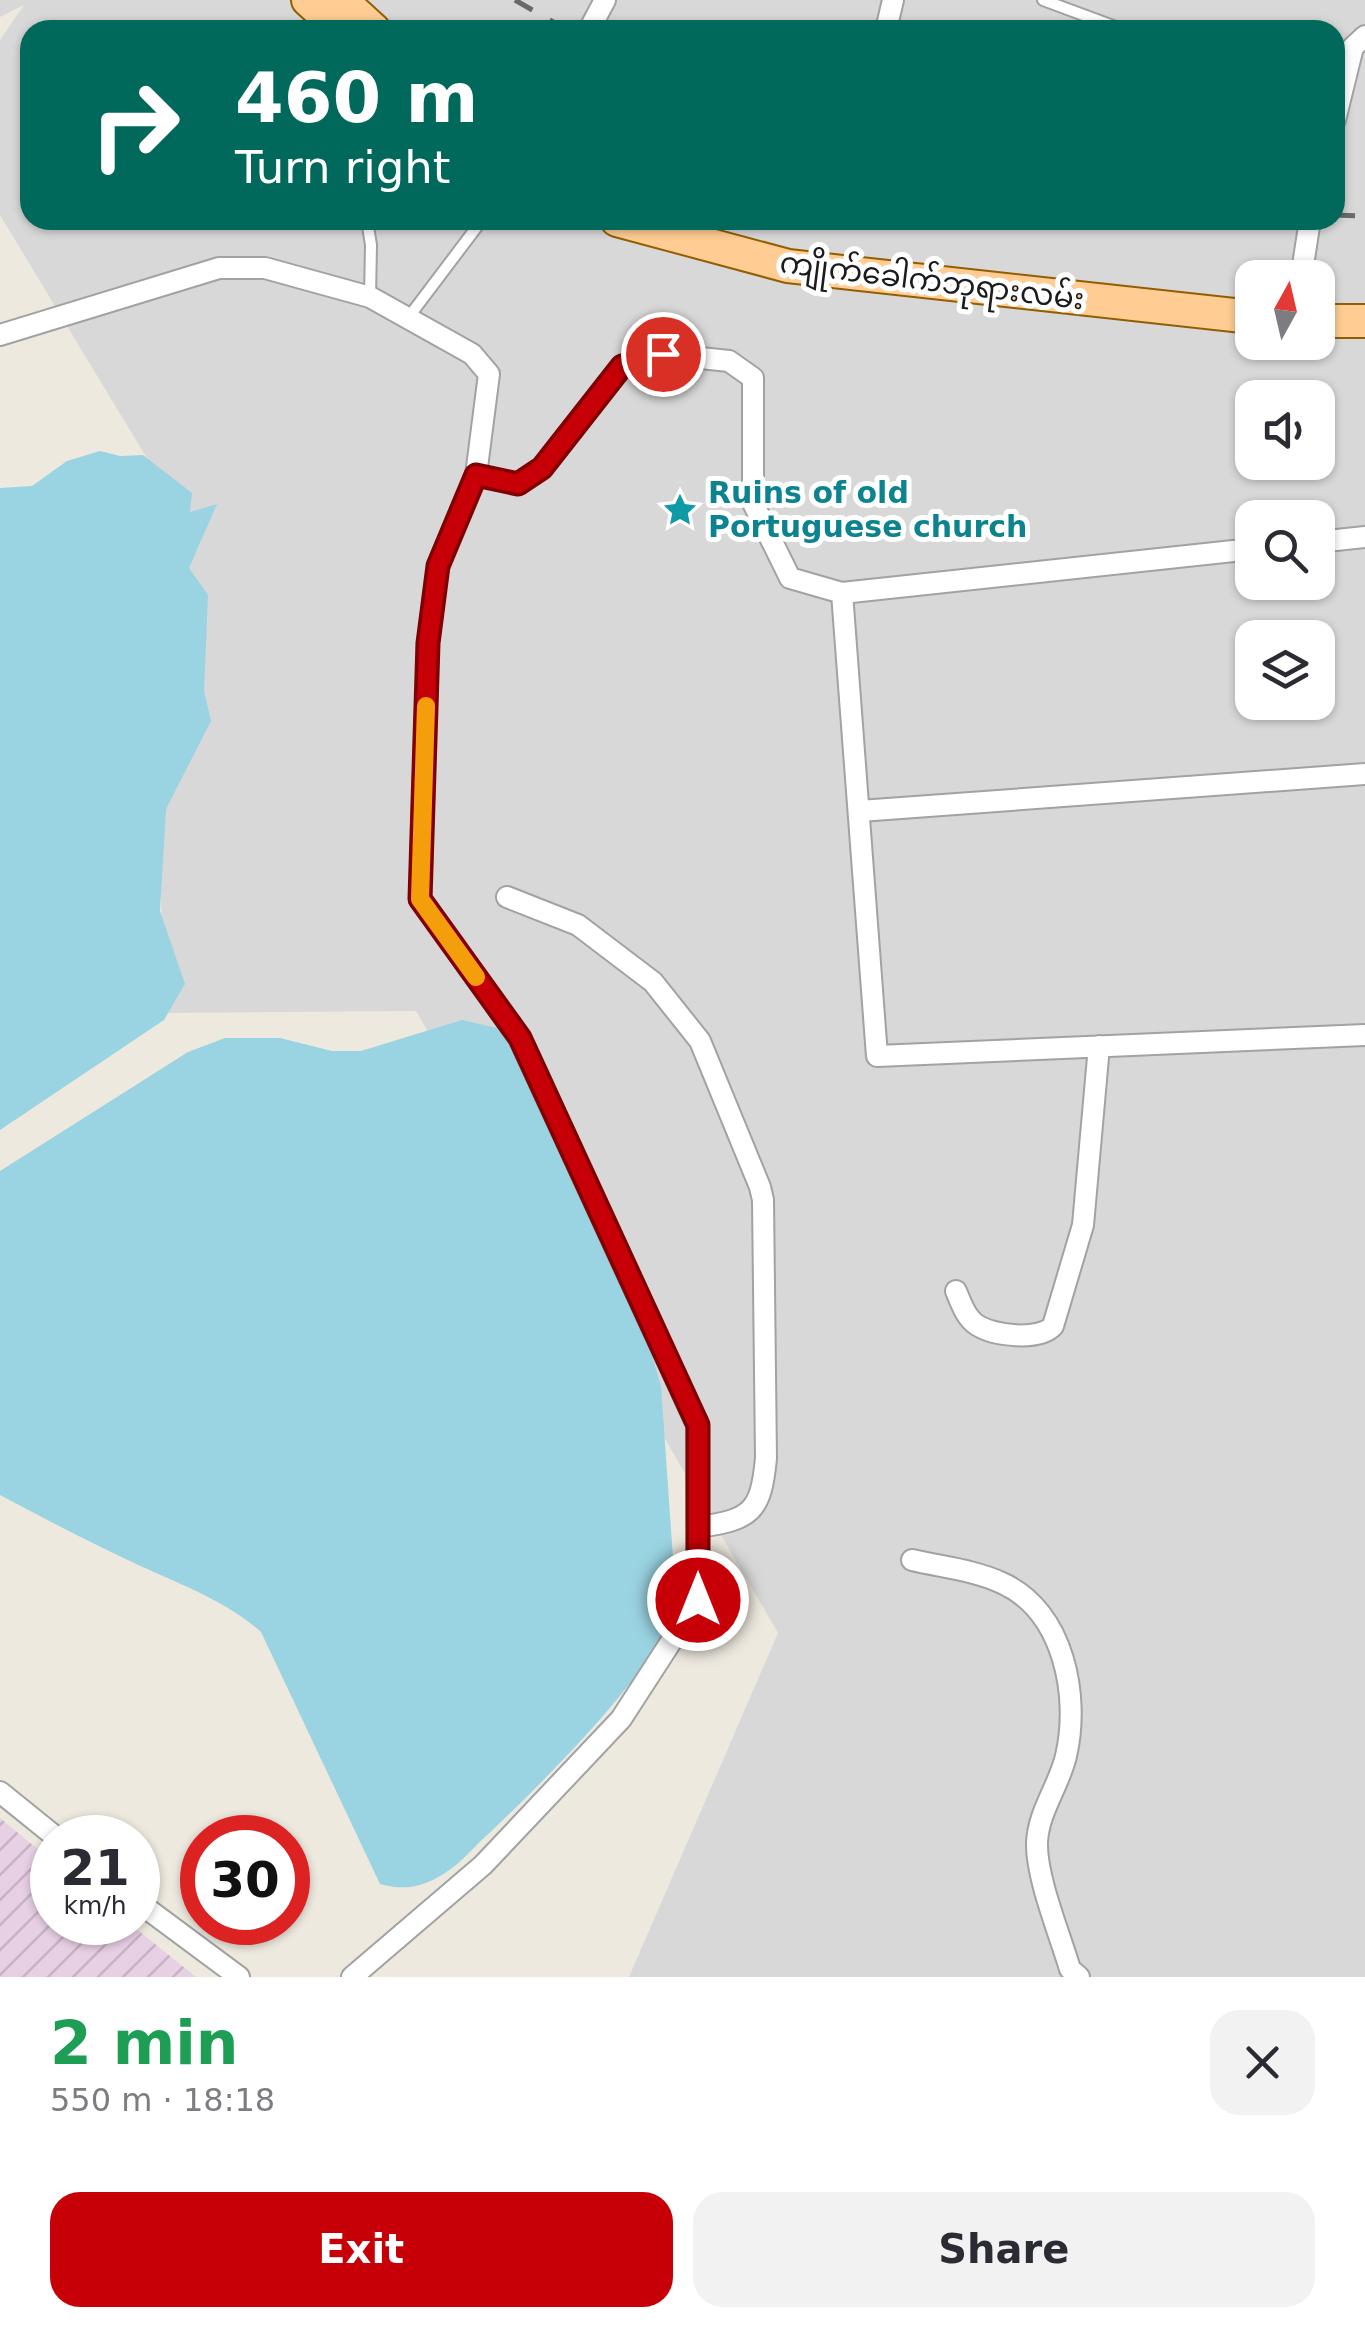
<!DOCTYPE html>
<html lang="en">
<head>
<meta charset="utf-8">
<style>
  :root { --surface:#fff; --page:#f2f2f3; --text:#2b2b33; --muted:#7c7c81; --accent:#c60006 }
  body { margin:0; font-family:"DejaVu Sans","Noto Sans Myanmar",sans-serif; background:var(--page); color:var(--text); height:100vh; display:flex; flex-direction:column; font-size:38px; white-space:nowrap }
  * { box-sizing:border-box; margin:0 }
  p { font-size:32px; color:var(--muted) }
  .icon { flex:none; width:55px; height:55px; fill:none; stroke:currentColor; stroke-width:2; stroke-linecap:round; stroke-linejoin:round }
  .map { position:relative; height:1977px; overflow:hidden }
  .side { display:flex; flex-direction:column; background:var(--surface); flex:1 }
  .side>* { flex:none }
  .guide { position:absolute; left:20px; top:20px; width:1325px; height:210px; border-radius:30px; box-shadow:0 2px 8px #0004; background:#00695c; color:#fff; overflow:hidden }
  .needle { width:65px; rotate:8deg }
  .tools { position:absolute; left:1235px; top:260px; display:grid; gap:20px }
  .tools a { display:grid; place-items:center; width:100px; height:100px; border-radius:20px; background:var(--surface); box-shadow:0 2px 8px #0004; font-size:50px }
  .speed { position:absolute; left:30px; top:1815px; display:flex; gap:20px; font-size:50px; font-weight:700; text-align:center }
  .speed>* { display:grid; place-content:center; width:130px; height:130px; border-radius:50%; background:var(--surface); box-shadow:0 2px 8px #0004; line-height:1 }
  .speed small { font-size:25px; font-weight:400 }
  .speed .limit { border:15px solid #d22; background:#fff; color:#111 }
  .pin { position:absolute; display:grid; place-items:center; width:85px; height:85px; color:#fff; margin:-42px; border:5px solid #fff; border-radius:50%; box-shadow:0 2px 10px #0007 }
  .me { position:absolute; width:110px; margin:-55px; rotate:0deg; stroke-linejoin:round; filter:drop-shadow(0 0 8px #0008) }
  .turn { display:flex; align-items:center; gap:35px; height:210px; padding:0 50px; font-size:45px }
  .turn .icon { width:130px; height:130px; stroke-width:2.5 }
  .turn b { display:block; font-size:70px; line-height:85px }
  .round { display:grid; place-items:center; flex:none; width:105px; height:105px; border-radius:30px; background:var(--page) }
  .head { display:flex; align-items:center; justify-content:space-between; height:170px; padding:0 50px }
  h1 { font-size:60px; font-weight:800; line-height:75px; color:#1e9e55 }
  .primary-button { display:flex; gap:20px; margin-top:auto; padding:20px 50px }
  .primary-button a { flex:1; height:115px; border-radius:30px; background:var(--accent); color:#fff; font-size:40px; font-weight:800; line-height:115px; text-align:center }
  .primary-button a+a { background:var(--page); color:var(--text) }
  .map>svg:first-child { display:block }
  .residential { fill:#d9d8d8; fill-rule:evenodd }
  .industrial { fill:url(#industrial-furrows) }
  .water { fill:#9ad3e1 }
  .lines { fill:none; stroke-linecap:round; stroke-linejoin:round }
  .lane-casing { stroke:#a2a2a2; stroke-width:14 }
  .street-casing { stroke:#a2a2a2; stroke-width:24 }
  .primary-casing { stroke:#925e00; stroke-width:36 }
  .lane { stroke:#fff; stroke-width:10 }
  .street { stroke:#fff; stroke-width:20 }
  .primary { stroke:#ffcd93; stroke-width:32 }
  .rail { stroke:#696969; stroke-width:5; stroke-dasharray:20 20; stroke-linecap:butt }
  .route-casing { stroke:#810004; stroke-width:25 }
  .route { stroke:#c60006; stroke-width:18 }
  .slow { stroke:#f59e0b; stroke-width:18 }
  .labels { text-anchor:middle; stroke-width:10; stroke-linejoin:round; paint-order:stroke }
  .street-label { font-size:30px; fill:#1b1b1b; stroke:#fff }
  .culture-label { font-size:30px; font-weight:bold; fill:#0d838f; stroke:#fff; text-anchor:start }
</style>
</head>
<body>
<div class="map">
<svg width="1365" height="1977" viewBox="0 0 1365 1977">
  <defs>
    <pattern id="industrial-furrows" width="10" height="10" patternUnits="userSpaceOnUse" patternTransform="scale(2.5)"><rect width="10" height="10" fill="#e8d0e4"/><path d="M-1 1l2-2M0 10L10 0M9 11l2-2" fill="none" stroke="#c6b2c3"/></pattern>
  </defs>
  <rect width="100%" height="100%" fill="#eee9df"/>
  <path class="residential" d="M0,0H1365V1977H629L778,1633L416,1011L163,1013L154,470L0,215V40L24,5L0,17ZM30,30H1335V220H30ZM1252,278H1318V342H1252ZM1252,398H1318V462H1252ZM1252,518H1318V582H1252ZM1252,638H1318V702H1252Z"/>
  <path class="industrial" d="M0,1818L52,1861V1922L129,1923L196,1977H0Z"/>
  <path class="water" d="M100,451L120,456L143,455L192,493L190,512L217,504L189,568L208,595L204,691L211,721L166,809L160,911L185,984L164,1020L0,1130V488L32,486L67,461Z
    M462,1020L497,1028L517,1047L647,1339L661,1386L676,1601C667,1662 533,1792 485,1837C472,1849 460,1864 445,1873C423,1887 405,1891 380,1884L261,1632C224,1599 176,1583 132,1562C87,1541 43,1518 0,1495V1171L188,1052L225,1038H280L332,1051H361Z"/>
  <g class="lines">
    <g class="lane-casing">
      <path id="lane" d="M1043,0L1124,30
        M367,220L371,245L370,297
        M408,318L482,220"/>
    </g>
    <g class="street-casing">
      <path id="street" d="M589,30L605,0
        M886,30L893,0
        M1335,120L1353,47L1365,36
        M1301,278L1310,220
        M0,335L219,268H265L370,297L472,354L489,374L476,475L438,565L428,643L420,899L519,1038L697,1425L698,1600L621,1719L483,1865L352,1977
        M476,475L518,484L542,468L622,366L663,354L729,361L753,378V503L790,578L842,593L1252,549
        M1318,542L1365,537
        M842,593L877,1056L1365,1035
        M860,811L1365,774
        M507,897L578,925L653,982L700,1041L760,1187L763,1200L766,1458C761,1512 751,1520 698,1527
        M956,1291C961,1303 966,1318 977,1325C994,1336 1039,1341 1053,1326L1083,1225L1099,1046
        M912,1560C942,1567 974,1570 1002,1583C1064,1611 1080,1696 1066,1756C1059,1786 1038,1812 1037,1843C1036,1877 1060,1935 1070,1969L1079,1977
        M0,1792L57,1838
        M138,1902L239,1977"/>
    </g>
    <g class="primary-casing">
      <path id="primary" d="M308,0L341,30
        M341,0L374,30
        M617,220L788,266L1252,317
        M1318,321H1365"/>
    </g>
    <use href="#lane" class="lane"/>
    <use href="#street" class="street"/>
    <use href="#primary" class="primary"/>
    <path class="rail" d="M515,0L567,30
      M1335,215L1365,216"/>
  </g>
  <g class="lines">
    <g class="route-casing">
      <path id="route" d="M663,354L622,366L542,468L518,484L476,475L438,566L428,643L420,899L520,1038L698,1425V1600"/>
    </g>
    <use href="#route" class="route"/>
    <path class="slow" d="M426,706L420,899L476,977"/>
  </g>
  <defs>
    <g id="sight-bare" transform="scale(2.7)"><path d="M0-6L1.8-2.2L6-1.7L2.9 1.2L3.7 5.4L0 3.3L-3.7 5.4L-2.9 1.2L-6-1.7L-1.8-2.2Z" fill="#0f9aa8" stroke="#fff" stroke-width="2.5" paint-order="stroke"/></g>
  </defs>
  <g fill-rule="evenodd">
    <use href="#sight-bare" x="680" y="510"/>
  </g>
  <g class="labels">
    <g class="street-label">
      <text transform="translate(932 281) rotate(7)" y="10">ကျိုက်ခေါက်ဘုရားလမ်း</text>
    </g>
    <g class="culture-label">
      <text x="708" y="503">Ruins of old<tspan x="708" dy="34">Portuguese church</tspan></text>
    </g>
  </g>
</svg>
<div class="tools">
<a><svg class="needle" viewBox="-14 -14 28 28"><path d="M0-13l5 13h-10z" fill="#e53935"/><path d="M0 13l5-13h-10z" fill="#7c7c81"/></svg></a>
<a><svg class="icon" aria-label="sound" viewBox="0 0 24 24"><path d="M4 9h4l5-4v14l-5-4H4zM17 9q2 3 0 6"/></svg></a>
<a><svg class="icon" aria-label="search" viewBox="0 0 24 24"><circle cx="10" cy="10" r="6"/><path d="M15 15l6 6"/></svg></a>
<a><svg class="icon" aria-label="layers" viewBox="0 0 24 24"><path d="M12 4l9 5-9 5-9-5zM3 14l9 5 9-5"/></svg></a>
</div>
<div class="speed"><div>21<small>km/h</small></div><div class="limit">30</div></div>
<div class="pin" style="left:663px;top:354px;background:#d93025"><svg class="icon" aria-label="arrive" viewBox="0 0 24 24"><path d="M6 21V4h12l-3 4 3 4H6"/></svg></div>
<svg class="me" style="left:698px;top:1600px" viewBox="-20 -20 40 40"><circle r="17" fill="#c60006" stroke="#fff" stroke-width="3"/><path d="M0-11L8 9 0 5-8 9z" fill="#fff"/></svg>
<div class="guide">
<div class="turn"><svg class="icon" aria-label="right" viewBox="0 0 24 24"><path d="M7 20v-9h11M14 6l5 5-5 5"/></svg><div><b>460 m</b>Turn right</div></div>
</div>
</div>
<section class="side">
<div class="head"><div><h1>2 min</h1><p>550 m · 18:18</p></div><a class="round"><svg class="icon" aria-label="close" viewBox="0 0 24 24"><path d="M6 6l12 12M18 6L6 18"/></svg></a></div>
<div class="primary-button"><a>Exit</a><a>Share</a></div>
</section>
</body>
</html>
